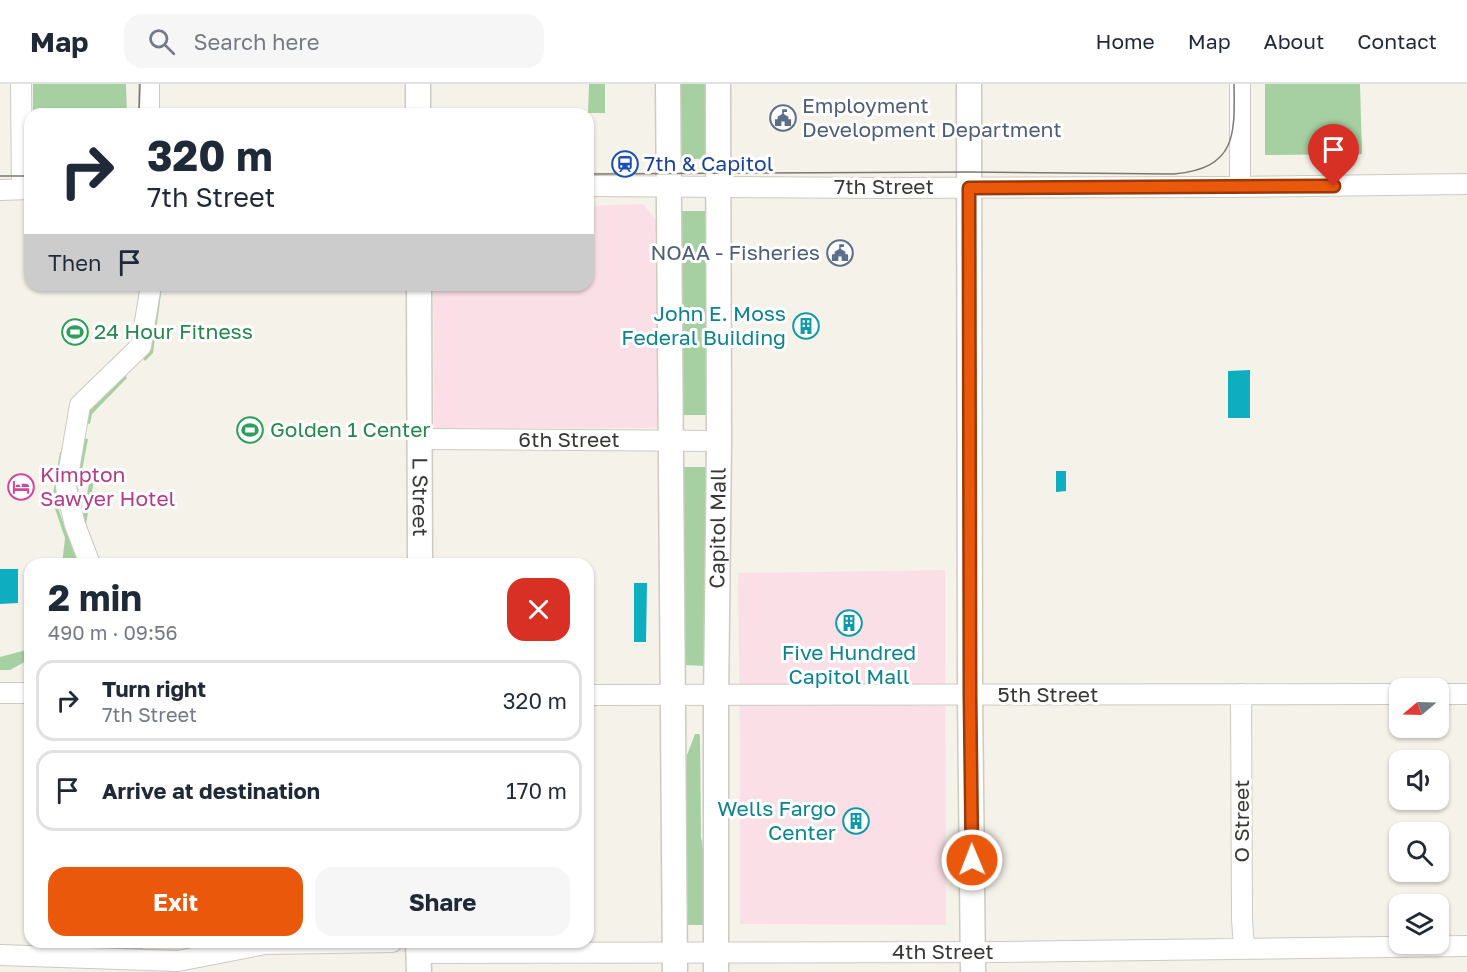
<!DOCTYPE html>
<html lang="en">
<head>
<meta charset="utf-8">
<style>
  :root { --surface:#fff; --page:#f6f6f7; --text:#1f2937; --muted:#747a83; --line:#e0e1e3; --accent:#ea580c }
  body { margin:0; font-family:"Golos Text",sans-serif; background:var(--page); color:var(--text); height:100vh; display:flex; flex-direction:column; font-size:22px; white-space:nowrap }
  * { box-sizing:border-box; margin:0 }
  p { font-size:20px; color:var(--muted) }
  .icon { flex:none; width:33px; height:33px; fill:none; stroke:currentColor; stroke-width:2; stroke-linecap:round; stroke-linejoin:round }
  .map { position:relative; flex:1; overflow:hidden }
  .side { position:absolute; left:24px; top:474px; width:570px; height:390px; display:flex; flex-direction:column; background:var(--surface); border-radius:18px; box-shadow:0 2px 4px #0004 }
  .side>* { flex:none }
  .top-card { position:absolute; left:24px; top:24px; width:570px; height:183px; border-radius:18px; box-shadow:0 2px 4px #0004; background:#fff; color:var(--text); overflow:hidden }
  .needle { width:39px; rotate:251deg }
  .controls { position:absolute; left:1389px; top:594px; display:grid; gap:12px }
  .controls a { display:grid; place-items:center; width:60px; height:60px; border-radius:12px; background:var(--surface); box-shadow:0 2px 4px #0004; font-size:30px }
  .pin { position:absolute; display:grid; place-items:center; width:51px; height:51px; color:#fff; margin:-62px -26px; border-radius:50% 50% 50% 0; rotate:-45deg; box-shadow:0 0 6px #0007 }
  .pin .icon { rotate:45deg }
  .me { position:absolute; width:66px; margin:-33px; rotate:359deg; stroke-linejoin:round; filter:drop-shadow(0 0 4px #0008) }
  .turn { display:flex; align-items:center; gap:21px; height:126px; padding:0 24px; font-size:27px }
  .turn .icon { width:78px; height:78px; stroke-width:2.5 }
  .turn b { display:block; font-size:42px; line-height:51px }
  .then { display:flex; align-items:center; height:57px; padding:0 24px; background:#0003; gap:12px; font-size:22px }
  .round { display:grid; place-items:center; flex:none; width:63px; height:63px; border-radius:18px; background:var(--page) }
  .overview { display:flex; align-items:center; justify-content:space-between; height:102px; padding:0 24px }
  h1 { font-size:36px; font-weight:700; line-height:45px }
  .cta { display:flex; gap:12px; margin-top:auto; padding:12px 24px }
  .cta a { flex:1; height:69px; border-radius:18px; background:var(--accent); color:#fff; font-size:24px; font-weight:700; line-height:69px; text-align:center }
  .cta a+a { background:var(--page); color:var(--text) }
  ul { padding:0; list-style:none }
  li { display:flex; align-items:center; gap:18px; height:81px; margin:0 12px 9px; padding:0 12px; border:3px solid var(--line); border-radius:18px }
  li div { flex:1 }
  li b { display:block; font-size:22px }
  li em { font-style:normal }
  header { display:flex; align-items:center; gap:36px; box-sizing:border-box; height:84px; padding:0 30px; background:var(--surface); border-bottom:2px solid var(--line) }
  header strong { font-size:28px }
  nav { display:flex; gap:33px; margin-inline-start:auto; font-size:21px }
  .search { width:420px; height:54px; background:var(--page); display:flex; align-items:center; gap:15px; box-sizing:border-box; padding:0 21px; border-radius:18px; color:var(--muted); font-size:22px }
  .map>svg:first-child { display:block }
  .commercial { fill:#fae0e6 }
  .green { fill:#a6d0a2 }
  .water { fill:#0eaec0 }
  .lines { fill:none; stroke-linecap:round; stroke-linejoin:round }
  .minor-tunnel { stroke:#cfcdc5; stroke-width:20; stroke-dasharray:20 10; stroke-linecap:butt }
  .minor-casing { stroke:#cdcac2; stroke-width:22 }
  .major-casing { stroke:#cdcac2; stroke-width:27 }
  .minor { stroke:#fff; stroke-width:20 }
  .major { stroke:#fff; stroke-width:24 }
  .tram { stroke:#7a7873; stroke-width:1.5 }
  .route-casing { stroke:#983908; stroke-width:15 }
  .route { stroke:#ea580c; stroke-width:10 }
  .labels { text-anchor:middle; stroke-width:6; stroke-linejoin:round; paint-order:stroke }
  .service-label { font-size:21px; fill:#4e5e75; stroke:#fff; text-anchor:start }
  .transit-label { font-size:21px; fill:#164399; stroke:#fff; text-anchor:start }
  .street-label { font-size:21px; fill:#383734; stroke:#fff }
  .culture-label { font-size:21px; fill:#0d838f; stroke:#fff; text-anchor:end }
  .leisure-label { font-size:21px; fill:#27864d; stroke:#fff; text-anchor:start }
  .hotel-label { font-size:21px; fill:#b23c85; stroke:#fff; text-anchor:start }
</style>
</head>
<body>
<header>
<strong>Map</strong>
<div class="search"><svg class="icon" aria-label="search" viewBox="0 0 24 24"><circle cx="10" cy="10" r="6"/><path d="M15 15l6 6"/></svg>Search here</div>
<nav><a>Home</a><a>Map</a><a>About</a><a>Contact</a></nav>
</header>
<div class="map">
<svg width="1467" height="888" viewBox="0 0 1467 888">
  <rect width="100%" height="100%" fill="#f5f2e9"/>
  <path class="commercial" d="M643,120L658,138L660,344H434L433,201H588V122Z
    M945,486L946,841L740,840V650L738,489Z"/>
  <path class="green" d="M33,0H126L127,30H33Z
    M589,0H605V29H588Z
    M677,0H709V75H677Z
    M1265,0H1360L1362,70L1265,71Z
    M677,127H709L711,331H678Z
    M157,209L161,210L153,269L145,277L142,273L149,267Z
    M125,291L127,294L92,330L90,340L86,339L87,328Z
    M83,354L88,355L77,413L74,405Z
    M60,368L63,369L55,415L65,444H67L80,480H62L65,454L52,416Z
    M683,383H710L707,582L683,581Z
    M91,390L95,391L86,440L95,463L90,465L81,440Z
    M30,565V575L10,586H0V573Z
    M695,650H699L700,652L701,753L705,774L708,841H686L685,690L687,671Z"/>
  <path class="water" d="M1250,286V334H1228V287Z
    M1056,387H1066V407L1056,408Z
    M0,485H18V519L0,520Z
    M634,499H647L646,558H634Z"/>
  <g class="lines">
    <path class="minor-tunnel" d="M133,858V866"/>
    <g class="minor-casing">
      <path id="minor" d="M21,0L22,105
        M1240,0V102
        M149,30V0
        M588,102L884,104L1222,103L1467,100
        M0,106L30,105
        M420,355L719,357
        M90,480L75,441L66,403L80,321L141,262L151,201
        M0,609H30
        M1241,610L1242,835L1244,864
        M1438,610H1467
        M588,611L1400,610
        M418,869L1004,868L1467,862
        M0,871L178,877L265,860L392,858"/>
    </g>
    <g class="major-casing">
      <g id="major">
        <path d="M418,0V30"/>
        <path d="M668,0L675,888"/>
        <path d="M969,0L970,611L973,888"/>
        <path id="s1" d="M419,201L420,480"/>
        <path d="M418,858L419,888"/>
        <path id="s2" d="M716,888V620L719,357L718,0"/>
      </g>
    </g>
    <use href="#minor" class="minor"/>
    <use href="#major" class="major"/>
    <path class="tram" d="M139,30L140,0
      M588,90L969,88L1174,90C1236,84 1235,52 1234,0
      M0,92H30"/>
  </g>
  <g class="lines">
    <g class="route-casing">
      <path id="route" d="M972,776L970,611L969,104L1334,102"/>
    </g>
    <use href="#route" class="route"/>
  </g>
  <defs>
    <g id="civic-ring" transform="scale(1.35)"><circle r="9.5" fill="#fff" stroke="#5c6f8a" stroke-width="1.5"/><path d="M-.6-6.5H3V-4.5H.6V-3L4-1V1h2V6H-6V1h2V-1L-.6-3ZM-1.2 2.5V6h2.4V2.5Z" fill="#5c6f8a"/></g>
    <g id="station-ring" transform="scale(1.35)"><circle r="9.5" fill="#fff" stroke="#1a4fb4" stroke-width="1.5"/><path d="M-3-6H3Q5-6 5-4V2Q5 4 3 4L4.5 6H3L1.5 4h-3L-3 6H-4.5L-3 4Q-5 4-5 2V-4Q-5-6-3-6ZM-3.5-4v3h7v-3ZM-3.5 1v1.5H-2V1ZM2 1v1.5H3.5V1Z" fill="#1a4fb4"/></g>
    <g id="building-ring" transform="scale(1.35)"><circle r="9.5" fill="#fff" stroke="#0f9aa8" stroke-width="1.5"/><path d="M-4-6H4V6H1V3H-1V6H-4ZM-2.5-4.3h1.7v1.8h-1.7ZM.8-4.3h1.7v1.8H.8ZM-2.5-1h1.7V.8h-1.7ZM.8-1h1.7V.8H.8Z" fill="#0f9aa8"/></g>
    <g id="stadium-ring" transform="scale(1.35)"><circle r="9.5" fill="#fff" stroke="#2e9e5b" stroke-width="1.5"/><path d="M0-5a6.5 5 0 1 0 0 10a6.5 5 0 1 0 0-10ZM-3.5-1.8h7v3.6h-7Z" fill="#2e9e5b"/></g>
    <g id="hotel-ring" transform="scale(1.35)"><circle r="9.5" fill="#fff" stroke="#d1479c" stroke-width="1.5"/><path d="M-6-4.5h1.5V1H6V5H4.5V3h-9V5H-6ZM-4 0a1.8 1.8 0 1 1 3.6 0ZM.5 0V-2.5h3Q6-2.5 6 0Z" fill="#d1479c"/></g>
  </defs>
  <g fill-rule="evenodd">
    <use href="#civic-ring" x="783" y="34"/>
    <use href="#station-ring" x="625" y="80"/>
    <use href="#civic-ring" x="840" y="169"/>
    <use href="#building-ring" x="806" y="242"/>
    <use href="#stadium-ring" x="75" y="248"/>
    <use href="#stadium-ring" x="250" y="346"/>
    <use href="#hotel-ring" x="21" y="403"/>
    <use href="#building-ring" x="849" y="539"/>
    <use href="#building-ring" x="856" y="737"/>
  </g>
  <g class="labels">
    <g class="service-label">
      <text x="802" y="29">Employment<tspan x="802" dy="24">Development Department</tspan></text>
      <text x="820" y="176" text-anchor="end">NOAA - Fisheries</text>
    </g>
    <g class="transit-label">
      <text x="644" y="87">7th &amp; Capitol</text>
    </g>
    <g class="street-label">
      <text x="884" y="110">7th Street</text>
      <text x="569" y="363">6th Street</text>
      <text dy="7" stroke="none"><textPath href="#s1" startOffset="212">L Street</textPath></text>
      <text dy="7" stroke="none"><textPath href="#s2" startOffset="444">Capitol Mall</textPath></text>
      <text x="1048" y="618">5th Street</text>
      <text transform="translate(1242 737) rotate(-90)" y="7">O Street</text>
      <text x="943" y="875">4th Street</text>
    </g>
    <g class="culture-label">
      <text x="786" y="237">John E. Moss<tspan x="786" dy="24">Federal Building</tspan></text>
      <text x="849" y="576" text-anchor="middle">Five Hundred<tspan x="849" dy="24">Capitol Mall</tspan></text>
      <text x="836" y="732">Wells Fargo<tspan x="836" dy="24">Center</tspan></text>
    </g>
    <g class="leisure-label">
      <text x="94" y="255">24 Hour Fitness</text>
      <text x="270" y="353">Golden 1 Center</text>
    </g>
    <g class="hotel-label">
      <text x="40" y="398">Kimpton<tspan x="40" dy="24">Sawyer Hotel</tspan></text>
    </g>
  </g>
</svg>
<div class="controls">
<a><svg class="needle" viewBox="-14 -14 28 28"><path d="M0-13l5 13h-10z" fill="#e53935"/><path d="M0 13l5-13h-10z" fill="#747a83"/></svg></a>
<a><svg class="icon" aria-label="sound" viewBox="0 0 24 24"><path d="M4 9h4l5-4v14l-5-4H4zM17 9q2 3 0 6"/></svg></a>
<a><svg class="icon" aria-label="search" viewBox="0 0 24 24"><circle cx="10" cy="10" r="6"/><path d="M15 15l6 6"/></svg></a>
<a><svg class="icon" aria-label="layers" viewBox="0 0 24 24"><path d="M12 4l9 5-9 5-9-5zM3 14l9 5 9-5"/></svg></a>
</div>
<div class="pin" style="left:1334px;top:102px;background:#d93025"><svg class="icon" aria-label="arrive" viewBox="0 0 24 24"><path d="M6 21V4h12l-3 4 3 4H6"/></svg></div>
<svg class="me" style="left:972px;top:776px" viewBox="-20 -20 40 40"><circle r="17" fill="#ea580c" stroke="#fff" stroke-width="3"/><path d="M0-11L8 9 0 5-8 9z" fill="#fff"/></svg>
<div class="top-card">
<div class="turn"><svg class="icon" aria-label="right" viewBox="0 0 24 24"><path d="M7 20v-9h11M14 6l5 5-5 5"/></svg><div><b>320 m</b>7th Street</div></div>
<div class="then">Then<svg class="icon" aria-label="arrive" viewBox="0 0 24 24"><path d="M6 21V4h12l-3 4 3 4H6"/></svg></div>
</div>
<section class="side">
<div class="overview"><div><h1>2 min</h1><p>490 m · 09:56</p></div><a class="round" style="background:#d93025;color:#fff"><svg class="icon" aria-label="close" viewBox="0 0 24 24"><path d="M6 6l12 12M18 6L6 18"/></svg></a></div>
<ul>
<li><svg class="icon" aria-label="right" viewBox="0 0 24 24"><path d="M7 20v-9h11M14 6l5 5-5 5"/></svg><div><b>Turn right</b><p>7th Street</p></div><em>320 m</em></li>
<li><svg class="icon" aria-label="arrive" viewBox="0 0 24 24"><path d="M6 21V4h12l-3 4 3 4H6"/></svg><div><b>Arrive at destination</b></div><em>170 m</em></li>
</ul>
<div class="cta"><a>Exit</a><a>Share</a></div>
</section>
</div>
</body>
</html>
